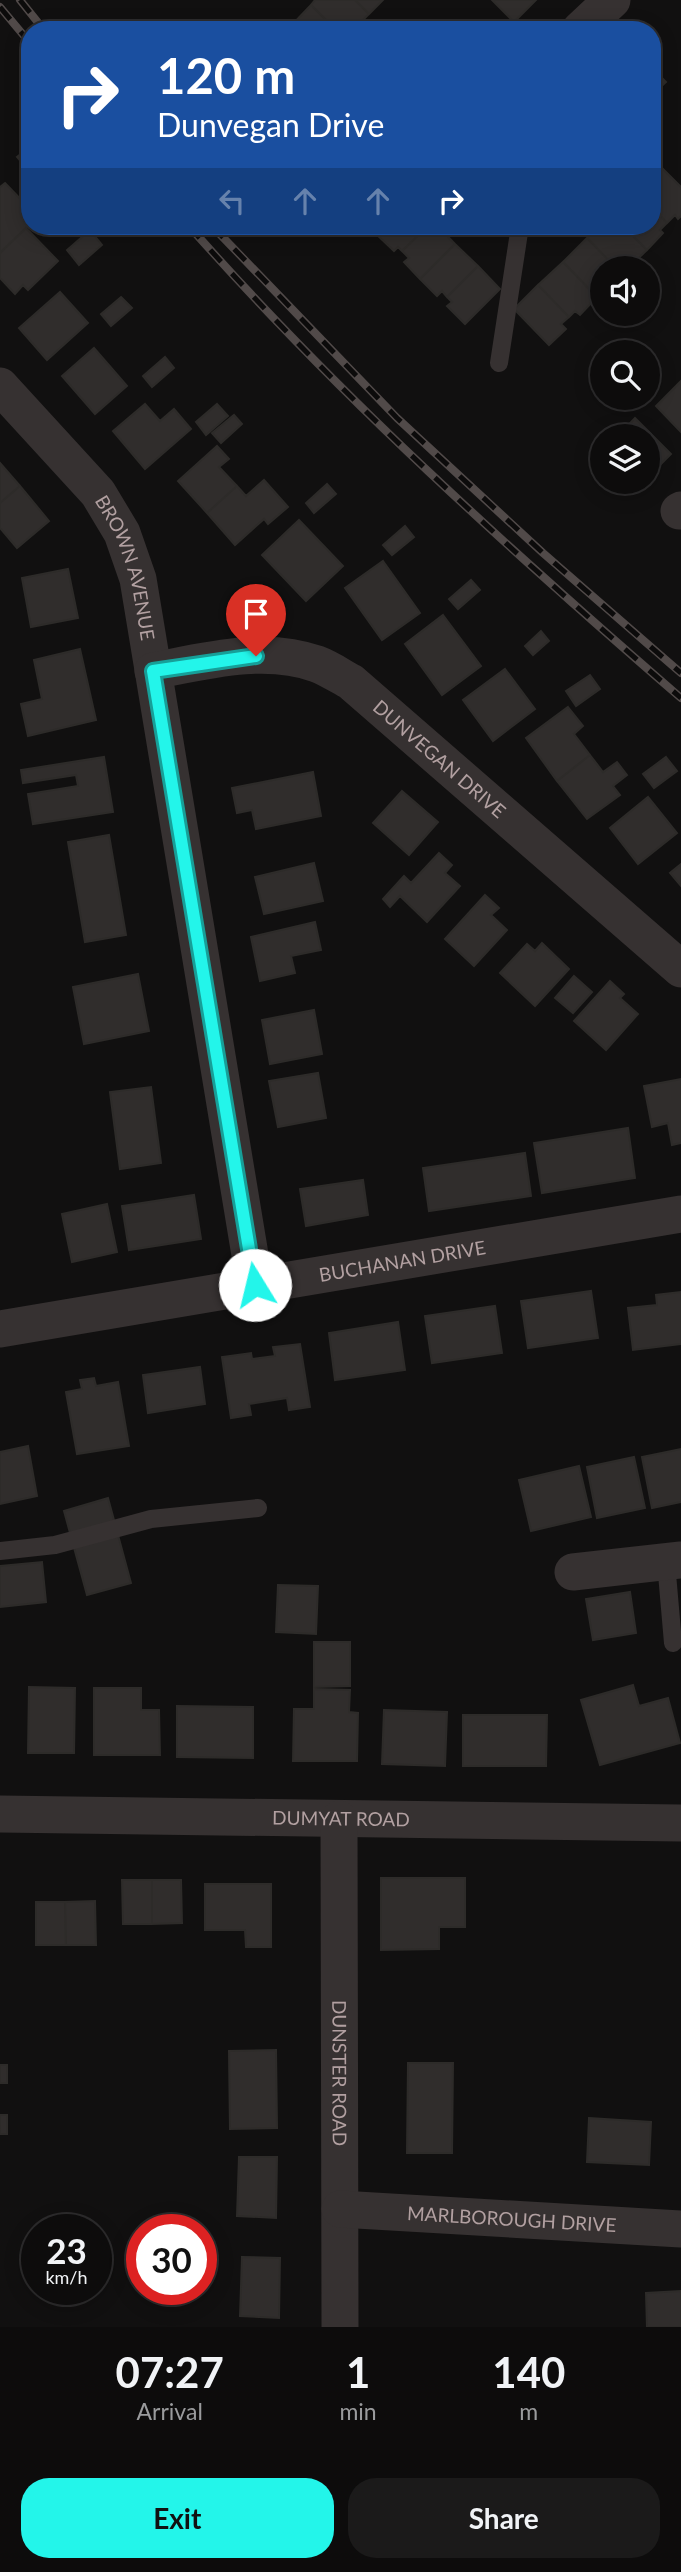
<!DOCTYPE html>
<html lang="en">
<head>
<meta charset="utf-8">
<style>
  :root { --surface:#0d0c0c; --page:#1b1a1a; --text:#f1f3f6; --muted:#9a9b9d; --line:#2d2c2d; --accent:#23f5ea }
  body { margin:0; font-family:Lato,sans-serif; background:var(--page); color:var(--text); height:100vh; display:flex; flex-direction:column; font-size:26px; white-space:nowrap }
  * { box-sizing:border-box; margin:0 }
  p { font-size:23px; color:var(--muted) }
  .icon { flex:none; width:38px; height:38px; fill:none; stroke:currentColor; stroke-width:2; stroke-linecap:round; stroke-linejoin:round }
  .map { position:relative; height:2327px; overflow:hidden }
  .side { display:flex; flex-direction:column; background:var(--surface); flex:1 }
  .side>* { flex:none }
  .top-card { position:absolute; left:21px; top:21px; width:640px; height:214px; border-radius:28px; box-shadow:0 4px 18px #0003,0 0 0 2px var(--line); background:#1a4fa0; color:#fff; overflow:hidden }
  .fabs { position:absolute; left:590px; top:256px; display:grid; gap:14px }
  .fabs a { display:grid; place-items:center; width:70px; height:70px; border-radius:50%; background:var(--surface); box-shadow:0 4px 18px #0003,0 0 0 2px var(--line); font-size:35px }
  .speed { position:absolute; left:21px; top:2214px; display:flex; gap:14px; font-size:35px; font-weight:700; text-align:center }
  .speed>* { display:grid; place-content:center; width:91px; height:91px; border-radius:50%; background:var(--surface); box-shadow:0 4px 18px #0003,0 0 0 2px var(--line); line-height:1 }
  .speed small { font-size:18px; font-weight:400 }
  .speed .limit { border:10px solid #d22; background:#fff; color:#111 }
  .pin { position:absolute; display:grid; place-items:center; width:60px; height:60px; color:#fff; margin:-72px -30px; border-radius:50% 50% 50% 0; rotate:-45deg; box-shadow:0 0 7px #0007 }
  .pin .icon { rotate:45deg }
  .me { position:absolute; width:77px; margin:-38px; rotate:351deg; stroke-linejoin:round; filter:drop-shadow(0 0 5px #0008) }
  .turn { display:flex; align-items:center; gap:24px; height:147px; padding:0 21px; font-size:32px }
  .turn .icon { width:91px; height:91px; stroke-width:2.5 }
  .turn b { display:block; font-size:49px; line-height:60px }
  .lanes { display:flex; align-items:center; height:66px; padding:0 21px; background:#0003; justify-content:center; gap:35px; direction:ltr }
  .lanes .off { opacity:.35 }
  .eta { display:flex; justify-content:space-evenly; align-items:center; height:119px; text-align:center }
  .eta b { font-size:42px; font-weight:700; line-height:49px }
  .action { display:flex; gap:14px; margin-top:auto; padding:14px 21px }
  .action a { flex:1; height:80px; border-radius:28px; background:var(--accent); color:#111; font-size:28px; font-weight:700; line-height:80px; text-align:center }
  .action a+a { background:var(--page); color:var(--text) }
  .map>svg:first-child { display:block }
  .building { fill:#302d2c; stroke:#2d2b29; stroke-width:2 }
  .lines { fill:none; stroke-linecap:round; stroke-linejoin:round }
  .lane { stroke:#363131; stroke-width:18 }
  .street { stroke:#363131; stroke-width:37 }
  .rail-casing { stroke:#514a49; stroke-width:8 }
  .rail { stroke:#0c0b0b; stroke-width:5; stroke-dasharray:16; stroke-linecap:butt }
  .route-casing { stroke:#179f98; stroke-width:18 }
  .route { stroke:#23f5ea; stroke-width:12 }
  .labels { text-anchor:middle; stroke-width:5; stroke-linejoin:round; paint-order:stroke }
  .street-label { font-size:19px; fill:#b2a0a1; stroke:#0c0b0b }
</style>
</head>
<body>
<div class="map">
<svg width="681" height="2327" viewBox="0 0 681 2327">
  <rect width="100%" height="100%" fill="#111010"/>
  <path class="building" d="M315,0H355L369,14L353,30H336L311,5Z
    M355,0H383L369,14Z
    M492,0H536L514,22Z
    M311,5L336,30H287Z
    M653,69L666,82L653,94Z
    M30,147V170L29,171L17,157Z
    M661,167L681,187V216L678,219L675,215L667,223L653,208V175Z
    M5,183L30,209V224L0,253V187Z
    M653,208L667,223L660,230L663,233L647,250L623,226H653Z
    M379,226H428L402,251L398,247L394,251L373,231Z
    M428,226H438L455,244L420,279L404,262L409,258L402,251Z
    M600,226H623L647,250L628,268L623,263L616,268L587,238Z
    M26,228L58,261L28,290L23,285L15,294L0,278V253Z
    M90,230L102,245L79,265L67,250Z
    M587,238L616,268H602V293L597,297L563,262Z
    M455,244L478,266L447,297L442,291L437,296L420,279Z
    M563,262L597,297L580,315L575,311L569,317L538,285Z
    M478,266L500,289L465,324L447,306L452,302L447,297Z
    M538,285L569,317L561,324L566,329L549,345L514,309Z
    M60,292L88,323L47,360L19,328Z
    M121,297L132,308L111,326L101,314Z
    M94,348L127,386L95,414L62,376Z
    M165,357L174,368L152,387L143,376Z
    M681,381V432L656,406Z
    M145,404L160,421L174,409L191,429L145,469L113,431Z
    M217,404L228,416L206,435L196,422Z
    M234,415L242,424L221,443L212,433Z
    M635,418L671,454L648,477V436H618Z
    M217,446L229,459L219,467L237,486L207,513L178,481Z
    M0,463L20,486L0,503Z
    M264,480L288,507L268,524L264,519L235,545L207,513L237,486L246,496Z
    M618,481H643L630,494Z
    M327,484L336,494L314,513L306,503Z
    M20,486L49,521L17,548L0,528V503Z
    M299,520L343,566L306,601L262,555Z
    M405,526L414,537L392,555L383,545Z
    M383,561L420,613L382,640L345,588Z
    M68,569L78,618L31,627L22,578Z
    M471,580L480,590L458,609L449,599Z
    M443,615L481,666L442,695L405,644Z
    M541,631L549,641L533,655L525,646Z
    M80,649L96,720L28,736L21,704L42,699L34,660Z
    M505,669L535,709L493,741L463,700Z
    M590,675L600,689L576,706L566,691Z
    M568,707L583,726L574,734L590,755L557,781L526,738Z
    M590,755L603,772L617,762L627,775L613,786L620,795L587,819L557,781Z
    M104,757L113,812L33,824L28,794L78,786L76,775L23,783L21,770Z
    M666,757L677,771L654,788L643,774Z
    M313,772L321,816L256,829L252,810L237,813L232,788Z
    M402,791L438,822L409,855L373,823Z
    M648,797L677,833L638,864L610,828Z
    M109,835L126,935L85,942L68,842Z
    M439,853L452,865L445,873L460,886L427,922L400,896L390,907L383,899L404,876L411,883Z
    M314,863L323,901L264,914L255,877Z
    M681,864V886L670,873Z
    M485,895L499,908L491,915L507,930L474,966L445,939Z
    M315,922L321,950L291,956L295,973L260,981L251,937Z
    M542,943L569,969L535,1006L500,973L527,944L535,951Z
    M138,974L149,1031L84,1044L73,987Z
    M574,976L592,992L573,1013L555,998Z
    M610,981L624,994L620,998L638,1014L606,1050L574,1021Z
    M314,1010L322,1054L270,1064L262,1020Z
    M318,1073L326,1118L278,1127L269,1081Z
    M681,1079V1143L672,1145L668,1123L652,1127L644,1086Z
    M151,1087L161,1163L120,1169L110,1092Z
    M628,1128L635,1178L542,1193L534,1143Z
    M525,1153L531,1196L429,1211L423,1168Z
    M363,1180L368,1215L306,1226L300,1189Z
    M194,1195L201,1239L129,1250L122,1206Z
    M107,1204L117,1252L72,1262L62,1214Z
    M591,1291L598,1338L528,1348L521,1301Z
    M681,1292V1344L633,1350L628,1308L657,1305L656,1295Z
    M495,1306L502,1353L432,1363L425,1316Z
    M398,1322L405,1370L335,1380L329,1333Z
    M300,1344L310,1407L289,1410L287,1398L249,1404L251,1415L231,1418L222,1357L251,1353L252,1359L275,1356L273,1347Z
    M200,1367L205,1404L148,1413L143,1375Z
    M94,1378L96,1386L118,1382L129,1446L77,1454L66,1392L82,1389L80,1380Z
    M28,1446L37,1496L0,1504V1452Z
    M681,1449V1502L652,1508L642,1457Z
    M634,1457L645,1508L597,1518L587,1467Z
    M579,1466L591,1517L531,1531L519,1480Z
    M108,1498L131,1583L87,1595L64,1511Z
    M42,1562L46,1602L0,1607V1566Z
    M278,1585L318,1586L316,1634L276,1632Z
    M630,1592L636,1633L593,1640L586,1599Z
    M314,1642H350V1686L314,1687Z
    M633,1685L639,1706L668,1698L680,1743L600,1765L581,1700Z
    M29,1687L75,1688L74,1753H28Z
    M94,1688H141V1710H159L160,1755H94Z
    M314,1689L350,1690L349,1712L358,1713L357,1761H293L294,1709H314Z
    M177,1706L253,1707V1758L177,1757Z
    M384,1710L447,1712L445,1766L382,1764Z
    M463,1715H547L546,1766H463Z
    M381,1878H465V1927H439V1949L381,1950Z
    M122,1880H152V1924H123Z
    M152,1880H181L182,1923L152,1924Z
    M205,1884H271V1947H246L245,1930H205Z
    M95,1901L96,1945H66L65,1902Z
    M36,1902H65L66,1945H36Z
    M276,2050L277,2128L230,2129L229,2051Z
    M408,2063H453L452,2153H407Z
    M0,2065H7V2083H0Z
    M0,2115H7V2134H0Z
    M589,2118L651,2122L649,2165L587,2162Z
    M239,2157H277L276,2218L237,2216Z
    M242,2257L280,2258L279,2318L240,2316Z
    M681,2291V2327H647L646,2293Z"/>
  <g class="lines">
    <path class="lane" d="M499,363L520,226
      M0,1551L55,1545L151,1519L258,1508
      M666,1562L673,1643"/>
    <g class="street">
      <path d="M580,30L612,0"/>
      <path id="s1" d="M0,386L98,493L122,533L138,579L255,1285"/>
      <path d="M679,511L681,510"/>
      <path id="s2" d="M153,671C205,661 265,645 317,664C328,668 340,676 351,682L681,969"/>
      <path id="s3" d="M0,1329L681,1214"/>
      <path d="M573,1572L681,1560"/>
      <path id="s4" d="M0,1814L681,1823"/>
      <path id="s5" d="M339,1819L340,2327"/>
      <path id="s6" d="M340,2209L681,2229"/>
    </g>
    <g class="rail-casing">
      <path id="rail" d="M20,0L44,30
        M0,7L30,43
        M189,226C340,397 509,549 681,698
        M212,226L397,418L543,553L681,673"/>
    </g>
    <use href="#rail" class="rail"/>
  </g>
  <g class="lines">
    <g class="route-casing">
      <path id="route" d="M255,1285L153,671L256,656"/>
    </g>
    <use href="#route" class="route"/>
  </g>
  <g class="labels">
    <g class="street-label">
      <text dy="7" stroke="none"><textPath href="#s1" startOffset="226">BROWN AVENUE</textPath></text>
      <text dy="7" stroke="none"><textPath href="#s2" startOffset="322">DUNVEGAN DRIVE</textPath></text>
      <text dy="7" stroke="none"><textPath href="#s3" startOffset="408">BUCHANAN DRIVE</textPath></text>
      <text dy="7" stroke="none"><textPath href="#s4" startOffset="341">DUMYAT ROAD</textPath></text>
      <text dy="7" stroke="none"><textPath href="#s5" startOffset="254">DUNSTER ROAD</textPath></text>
      <text dy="7" stroke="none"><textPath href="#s6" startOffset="172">MARLBOROUGH DRIVE</textPath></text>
    </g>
  </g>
</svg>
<div class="fabs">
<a><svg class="icon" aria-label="sound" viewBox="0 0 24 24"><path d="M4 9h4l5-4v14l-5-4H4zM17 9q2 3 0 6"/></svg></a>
<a><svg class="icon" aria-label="search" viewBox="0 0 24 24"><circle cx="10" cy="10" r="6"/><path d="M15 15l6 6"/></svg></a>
<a><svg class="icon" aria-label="layers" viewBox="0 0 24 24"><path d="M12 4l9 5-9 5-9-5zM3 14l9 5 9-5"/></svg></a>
</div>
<div class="speed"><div>23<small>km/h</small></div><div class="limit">30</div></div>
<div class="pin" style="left:256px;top:656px;background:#d93025"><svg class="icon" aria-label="arrive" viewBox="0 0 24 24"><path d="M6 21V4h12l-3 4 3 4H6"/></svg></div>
<svg class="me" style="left:255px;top:1285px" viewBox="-20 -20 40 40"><circle r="19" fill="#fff"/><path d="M0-13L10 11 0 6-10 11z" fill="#23f5ea"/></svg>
<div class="top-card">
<div class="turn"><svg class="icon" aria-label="right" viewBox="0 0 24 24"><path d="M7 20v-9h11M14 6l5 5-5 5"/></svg><div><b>120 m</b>Dunvegan Drive</div></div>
<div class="lanes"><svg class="icon off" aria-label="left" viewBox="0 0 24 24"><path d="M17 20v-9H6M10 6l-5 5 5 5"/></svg><svg class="icon off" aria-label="ahead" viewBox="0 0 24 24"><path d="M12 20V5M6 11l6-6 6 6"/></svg><svg class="icon off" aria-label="ahead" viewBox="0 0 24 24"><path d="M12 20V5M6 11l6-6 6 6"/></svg><svg class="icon" aria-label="right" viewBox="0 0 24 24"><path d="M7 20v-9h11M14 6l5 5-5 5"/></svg></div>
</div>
</div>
<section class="side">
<div class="eta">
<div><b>07:27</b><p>Arrival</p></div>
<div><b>1</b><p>min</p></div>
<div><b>140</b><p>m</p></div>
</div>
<div class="action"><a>Exit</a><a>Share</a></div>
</section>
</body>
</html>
